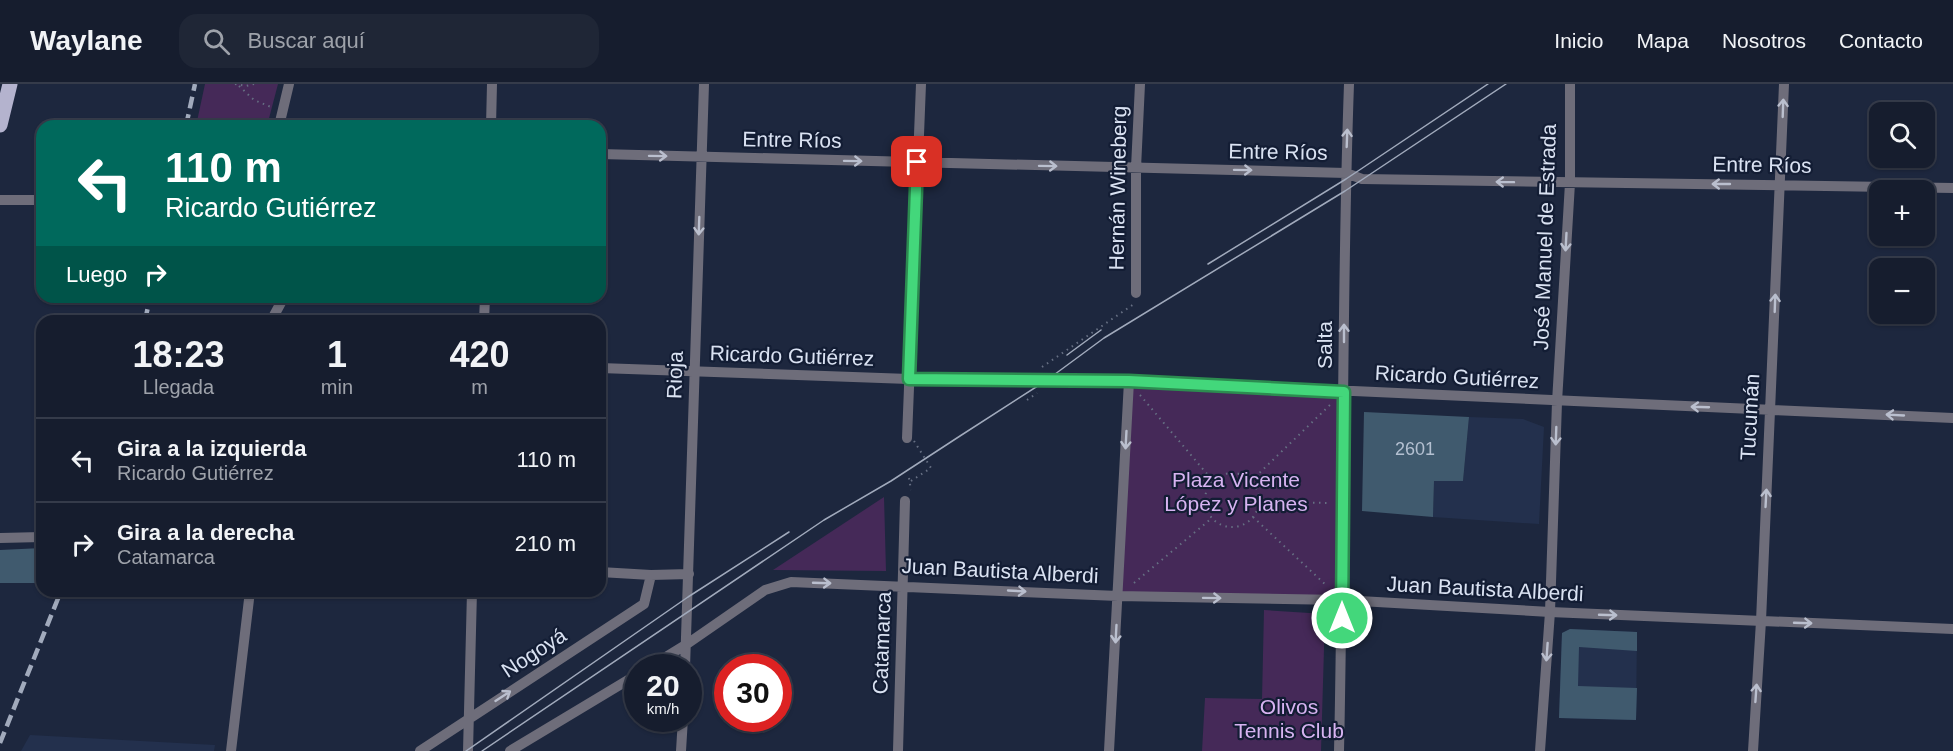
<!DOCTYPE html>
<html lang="es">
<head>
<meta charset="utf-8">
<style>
  :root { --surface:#161d2e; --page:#1f2636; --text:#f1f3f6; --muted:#9ea2aa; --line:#353b4a }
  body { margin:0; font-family:Helvetica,sans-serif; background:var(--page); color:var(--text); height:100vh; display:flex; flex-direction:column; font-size:22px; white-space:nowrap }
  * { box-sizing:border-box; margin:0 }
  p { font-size:20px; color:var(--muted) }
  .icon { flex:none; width:33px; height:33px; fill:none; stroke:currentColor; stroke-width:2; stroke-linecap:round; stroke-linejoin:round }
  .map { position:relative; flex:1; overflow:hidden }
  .side { position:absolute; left:36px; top:231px; width:570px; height:282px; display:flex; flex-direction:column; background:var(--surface); border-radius:18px; box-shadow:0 2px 4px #0004,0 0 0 2px var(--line) }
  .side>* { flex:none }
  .hud { position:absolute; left:36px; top:36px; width:570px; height:183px; border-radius:18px; box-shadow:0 2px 4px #0004,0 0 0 2px var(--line); background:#00695c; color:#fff; overflow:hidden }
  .buttons { position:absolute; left:1869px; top:18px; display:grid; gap:12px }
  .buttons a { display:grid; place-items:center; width:66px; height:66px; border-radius:12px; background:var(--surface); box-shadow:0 2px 4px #0004,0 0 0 2px var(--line); font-size:30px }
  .speed { position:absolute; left:624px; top:570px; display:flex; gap:12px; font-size:30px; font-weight:700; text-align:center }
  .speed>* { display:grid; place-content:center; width:78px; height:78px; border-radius:50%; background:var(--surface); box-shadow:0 2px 4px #0004,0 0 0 2px var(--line); line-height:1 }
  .speed small { font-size:15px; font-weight:400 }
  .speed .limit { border:9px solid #d22; background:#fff; color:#111 }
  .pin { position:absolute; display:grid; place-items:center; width:51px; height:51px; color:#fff; margin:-26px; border-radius:12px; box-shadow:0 3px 9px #0006 }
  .me { position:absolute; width:66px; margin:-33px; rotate:0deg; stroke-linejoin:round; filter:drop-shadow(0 0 4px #0008) }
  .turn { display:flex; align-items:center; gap:21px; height:126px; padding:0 30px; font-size:27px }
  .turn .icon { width:78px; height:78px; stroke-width:2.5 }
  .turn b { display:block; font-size:42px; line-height:51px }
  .then { display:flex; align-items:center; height:57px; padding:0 30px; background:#0003; gap:12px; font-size:22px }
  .eta { display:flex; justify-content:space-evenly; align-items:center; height:102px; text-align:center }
  .eta b { font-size:36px; font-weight:800; line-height:42px }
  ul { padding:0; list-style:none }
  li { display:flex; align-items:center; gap:18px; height:84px; padding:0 30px; border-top:2px solid var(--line) }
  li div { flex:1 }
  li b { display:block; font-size:22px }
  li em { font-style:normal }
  header { display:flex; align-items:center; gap:36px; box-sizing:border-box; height:84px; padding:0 30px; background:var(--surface); border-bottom:2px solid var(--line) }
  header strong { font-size:28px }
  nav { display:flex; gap:33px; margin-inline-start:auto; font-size:21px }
  .search { width:420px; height:54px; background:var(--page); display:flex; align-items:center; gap:15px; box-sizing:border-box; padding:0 21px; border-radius:18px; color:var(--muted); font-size:22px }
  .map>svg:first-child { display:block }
  .built { fill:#23304d }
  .green { fill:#452958 }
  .building { fill:#405a6e }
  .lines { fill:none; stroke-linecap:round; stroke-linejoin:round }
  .path { stroke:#666f83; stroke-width:2; stroke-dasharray:1.5 4.5; stroke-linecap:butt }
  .street { stroke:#6e6d7a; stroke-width:10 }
  .primary { stroke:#b4b3ce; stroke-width:15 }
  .tram { stroke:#a1aabc; stroke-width:1.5 }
  .rail { stroke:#a1aabc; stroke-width:4.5; stroke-dasharray:12 6; stroke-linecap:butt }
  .path-bridge { stroke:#666f83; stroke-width:2; stroke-dasharray:1.5 4.5; stroke-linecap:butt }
  .oneway { stroke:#babfce }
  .route-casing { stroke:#2c8c50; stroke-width:15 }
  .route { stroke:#43d77b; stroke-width:10 }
  .labels { text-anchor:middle; stroke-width:4.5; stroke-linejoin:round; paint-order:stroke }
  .number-label { font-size:18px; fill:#b4c0d1 }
  .street-label { font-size:21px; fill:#dae2f2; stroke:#131d34 }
  .park-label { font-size:21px; fill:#d7b3f1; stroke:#131d34 }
</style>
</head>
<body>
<header>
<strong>Waylane</strong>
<div class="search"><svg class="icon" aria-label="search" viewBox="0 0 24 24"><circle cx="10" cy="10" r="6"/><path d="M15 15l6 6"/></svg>Buscar aquí</div>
<nav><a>Inicio</a><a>Mapa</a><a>Nosotros</a><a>Contacto</a></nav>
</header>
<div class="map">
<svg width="1953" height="667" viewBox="0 0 1953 667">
  <rect width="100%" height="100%" fill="#1d273e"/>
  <path class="built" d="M1469,333L1523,335L1544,343L1539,440L1433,433L1434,397H1463Z
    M1570,545L1637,548L1636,636L1559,634L1562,549Z
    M30,651L215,661L214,667H21Z"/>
  <path class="green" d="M205,0H278L267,42H196Z
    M1129,297L1344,308L1342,516L1118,512Z
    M884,413L886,487L773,486Z
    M1264,526L1325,530L1321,667H1202L1205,614L1262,615Z"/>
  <path class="building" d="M1364,328L1469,333L1463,397H1434L1433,433L1362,427Z
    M42,464V481L35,499H0V466Z
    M1570,545L1637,548V567L1579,563L1578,602L1637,604L1636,636L1559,634L1562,549Z"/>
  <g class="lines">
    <path class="path" d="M235,0L246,2L254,0
      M239,2L254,16L271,23
      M1042,283L1134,220
      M1140,311L1213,397
      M1027,316L1037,309
      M1205 416a27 27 0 1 1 54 0a27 27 0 1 1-54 0Z
      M909,394L911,406
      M911,397L931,384
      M1251,397L1331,320
      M1259,418L1331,419
      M1253,433L1327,502
      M1134,499L1212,434"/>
    <path class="street" d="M279,42L289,0
      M491,42L492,0
      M600,70L1346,89L1362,95L1953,104
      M0,116H42
      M1136,209V84L1140,0
      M271,237L284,213
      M484,237L485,213
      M600,284L909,295L1129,297L1953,334
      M907,354L921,0
      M0,454L42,453
      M600,488L651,491L689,490
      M648,584L687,560L765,506L791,498L1118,512L1342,516L1550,528L1953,545
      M685,584L704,0
      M231,667L250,507
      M420,667L644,520L651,491
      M468,667L472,507
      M510,667L638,590
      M681,667L683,634
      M898,667L905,417
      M1109,667L1129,297
      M1339,667C1344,445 1341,222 1349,0
      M1540,667L1550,528L1557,318L1570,99V0
      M1753,667L1761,537L1784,0"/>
    <path class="primary" d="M0,41L10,0"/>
    <path class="tram" d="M1208,180L1346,95L1488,0
      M1067,271L1101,246
      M466,667L688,513L789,448
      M482,667L824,436L891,397L960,352L1047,296L1104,254L1345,107L1506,0"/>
    <path class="rail" d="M186,42L195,0
      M145,237L150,213
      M0,659L61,507"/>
    <path class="path-bridge" d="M914,357L931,384"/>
  </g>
  <defs><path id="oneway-shaft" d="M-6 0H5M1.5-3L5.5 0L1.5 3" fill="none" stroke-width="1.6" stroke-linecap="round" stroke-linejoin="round" transform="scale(1.5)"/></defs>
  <g class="oneway">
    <use href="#oneway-shaft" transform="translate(1783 24) rotate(-88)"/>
    <use href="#oneway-shaft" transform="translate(1347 54) rotate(-88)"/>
    <use href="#oneway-shaft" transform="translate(658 72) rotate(1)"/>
    <use href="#oneway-shaft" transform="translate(853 77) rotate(1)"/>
    <use href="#oneway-shaft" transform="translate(1048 82) rotate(1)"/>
    <use href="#oneway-shaft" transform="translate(1243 86) rotate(1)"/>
    <use href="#oneway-shaft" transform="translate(1505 98) rotate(-179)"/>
    <use href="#oneway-shaft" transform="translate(1721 100) rotate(-180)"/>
    <use href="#oneway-shaft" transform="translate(699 142) rotate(92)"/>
    <use href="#oneway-shaft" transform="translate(1566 158) rotate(93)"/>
    <use href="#oneway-shaft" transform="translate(1775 219) rotate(-88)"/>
    <use href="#oneway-shaft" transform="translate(1344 249) rotate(-90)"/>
    <use href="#oneway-shaft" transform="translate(1700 323) rotate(-178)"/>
    <use href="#oneway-shaft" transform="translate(1895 331) rotate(-177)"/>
    <use href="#oneway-shaft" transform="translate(1556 352) rotate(92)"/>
    <use href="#oneway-shaft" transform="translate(1126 356) rotate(93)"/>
    <use href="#oneway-shaft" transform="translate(1766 414) rotate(-87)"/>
    <use href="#oneway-shaft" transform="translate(822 499) rotate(2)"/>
    <use href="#oneway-shaft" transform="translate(1017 507) rotate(3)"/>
    <use href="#oneway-shaft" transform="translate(1212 514) rotate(1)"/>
    <use href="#oneway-shaft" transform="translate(1608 531) rotate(2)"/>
    <use href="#oneway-shaft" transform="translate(1803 539) rotate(2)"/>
    <use href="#oneway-shaft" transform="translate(1116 550) rotate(93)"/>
    <use href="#oneway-shaft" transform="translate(1547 568) rotate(94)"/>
    <use href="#oneway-shaft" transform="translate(1756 609) rotate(-86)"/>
    <use href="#oneway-shaft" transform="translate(503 612) rotate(-33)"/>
  </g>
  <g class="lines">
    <g class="route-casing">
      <path id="route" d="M917,78L909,295L1129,297L1344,308L1342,534"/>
    </g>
    <use href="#route" class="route"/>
  </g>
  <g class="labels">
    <g class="number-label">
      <text x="1415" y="371">2601</text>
    </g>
    <g class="street-label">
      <text transform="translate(792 56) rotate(1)" y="7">Entre Ríos</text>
      <text transform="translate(1278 68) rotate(1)" y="7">Entre Ríos</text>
      <text transform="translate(1762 81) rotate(1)" y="7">Entre Ríos</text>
      <text transform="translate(1118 104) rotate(-89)" y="7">Hernán Wineberg</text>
      <text transform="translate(1545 153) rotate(-88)" y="7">José Manuel de Estrada</text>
      <text transform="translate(1325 261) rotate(-90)" y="7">Salta</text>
      <text transform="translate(792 272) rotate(2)" y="7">Ricardo Gutiérrez</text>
      <text transform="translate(675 291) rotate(-88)" y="7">Rioja</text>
      <text transform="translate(1457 293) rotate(3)" y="7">Ricardo Gutiérrez</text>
      <text transform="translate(1750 333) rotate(-87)" y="7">Tucumán</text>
      <text transform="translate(1000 487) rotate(3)" y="7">Juan Bautista Alberdi</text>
      <text transform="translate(1485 505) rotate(3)" y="7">Juan Bautista Alberdi</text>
      <text transform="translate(882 559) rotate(-88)" y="7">Catamarca</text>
      <text transform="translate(534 569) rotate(-33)" y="7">Nogoyá</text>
    </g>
    <g class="park-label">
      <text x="1236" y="403">Plaza Vicente<tspan x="1236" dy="24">López y Planes</tspan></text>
      <text x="1289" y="630">Olivos<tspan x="1289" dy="24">Tennis Club</tspan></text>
    </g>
  </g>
</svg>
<div class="buttons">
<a><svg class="icon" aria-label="search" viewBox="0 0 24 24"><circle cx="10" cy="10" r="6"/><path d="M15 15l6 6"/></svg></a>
<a>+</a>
<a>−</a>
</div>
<div class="speed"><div>20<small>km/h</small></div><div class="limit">30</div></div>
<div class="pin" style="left:917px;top:78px;background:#d93025"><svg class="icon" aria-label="arrive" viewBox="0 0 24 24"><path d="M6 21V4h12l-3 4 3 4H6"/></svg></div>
<svg class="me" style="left:1342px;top:534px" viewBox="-20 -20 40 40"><circle r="17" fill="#43d77b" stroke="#fff" stroke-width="3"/><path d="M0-11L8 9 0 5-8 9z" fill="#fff"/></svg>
<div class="hud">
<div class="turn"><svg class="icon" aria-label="left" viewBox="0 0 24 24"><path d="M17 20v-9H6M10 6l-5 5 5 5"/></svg><div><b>110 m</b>Ricardo Gutiérrez</div></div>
<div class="then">Luego<svg class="icon" aria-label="right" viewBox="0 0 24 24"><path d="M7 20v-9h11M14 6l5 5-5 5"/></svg></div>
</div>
<section class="side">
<div class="eta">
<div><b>18:23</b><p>Llegada</p></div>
<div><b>1</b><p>min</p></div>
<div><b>420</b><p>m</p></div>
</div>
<ul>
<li><svg class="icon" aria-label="left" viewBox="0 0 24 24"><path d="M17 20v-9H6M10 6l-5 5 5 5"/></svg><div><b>Gira a la izquierda</b><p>Ricardo Gutiérrez</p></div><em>110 m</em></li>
<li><svg class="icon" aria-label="right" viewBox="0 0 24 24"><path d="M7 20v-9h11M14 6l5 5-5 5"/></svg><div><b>Gira a la derecha</b><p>Catamarca</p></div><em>210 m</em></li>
</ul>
</section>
</div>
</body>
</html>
